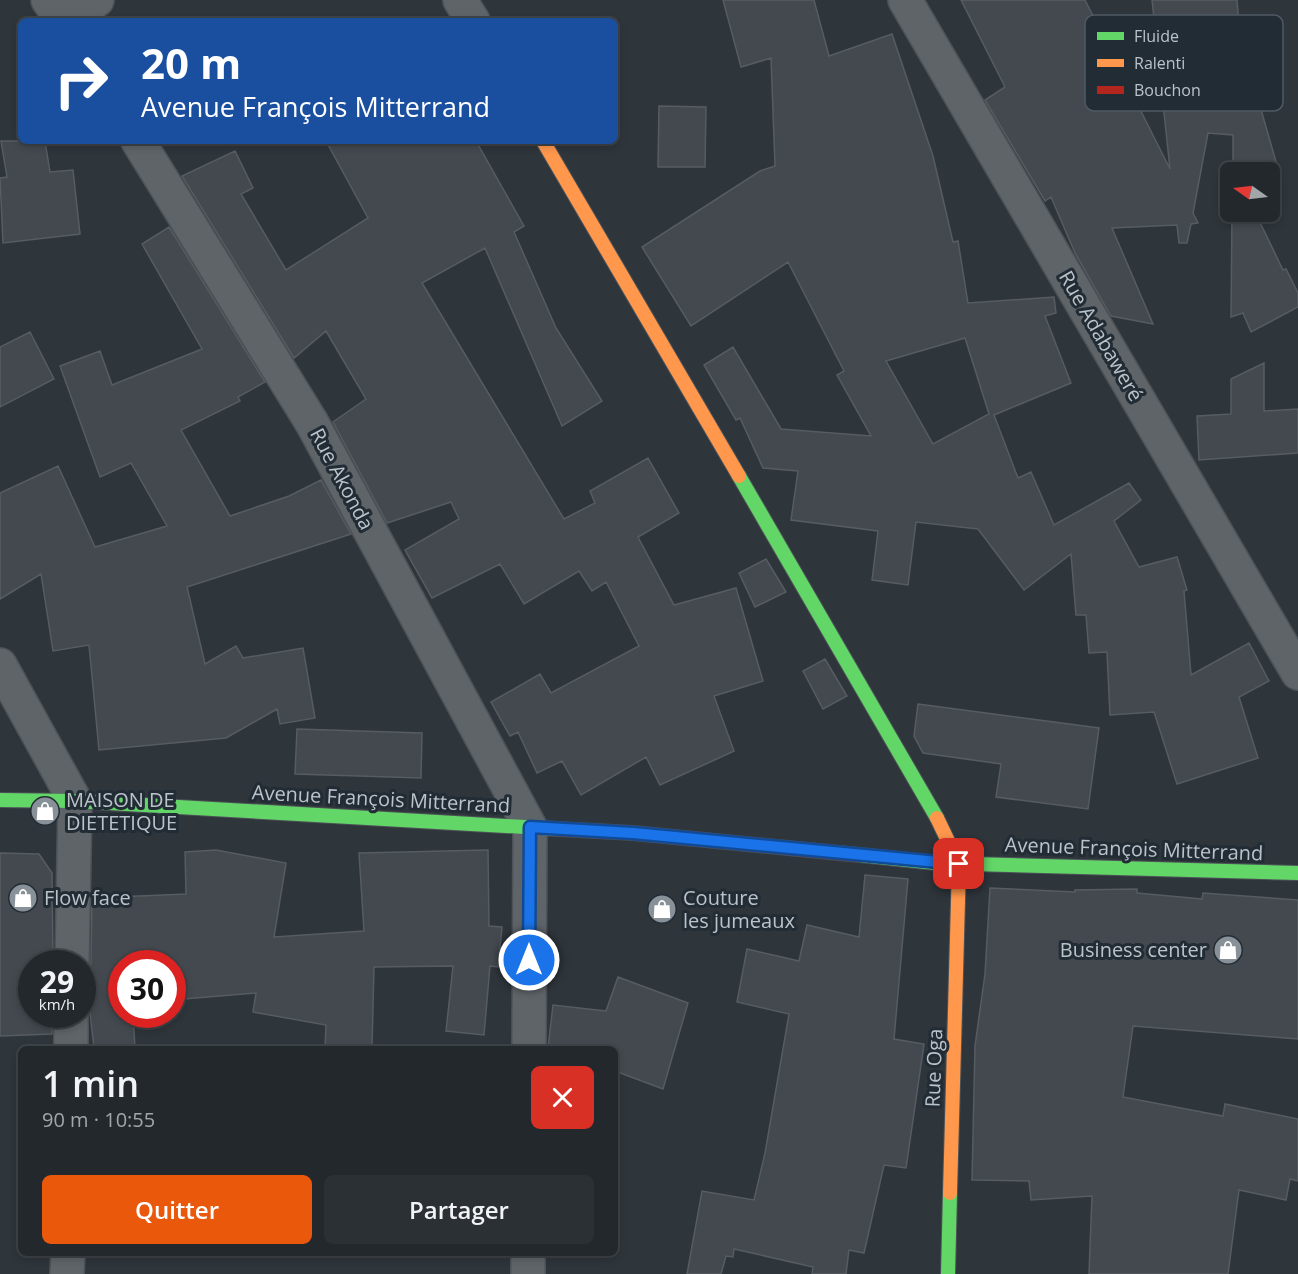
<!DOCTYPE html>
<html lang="fr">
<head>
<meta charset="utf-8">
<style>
  :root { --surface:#22282c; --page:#2a3034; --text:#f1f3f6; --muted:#a2a6a9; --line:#3f4448; --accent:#ea580c }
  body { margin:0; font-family:"Open Sans",sans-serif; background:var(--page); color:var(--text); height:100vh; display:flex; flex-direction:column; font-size:22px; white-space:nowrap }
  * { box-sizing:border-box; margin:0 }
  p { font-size:20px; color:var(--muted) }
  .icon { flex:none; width:33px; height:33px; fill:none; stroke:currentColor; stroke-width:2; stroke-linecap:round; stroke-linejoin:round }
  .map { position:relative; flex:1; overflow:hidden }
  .drawer { position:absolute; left:18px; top:1046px; width:600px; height:210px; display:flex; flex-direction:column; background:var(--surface); border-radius:9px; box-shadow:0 3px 9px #0003,0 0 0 2px var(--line) }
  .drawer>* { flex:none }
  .guide { position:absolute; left:18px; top:18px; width:600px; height:126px; border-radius:9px; box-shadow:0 3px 9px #0003,0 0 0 2px var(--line); background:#1a4fa0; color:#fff; overflow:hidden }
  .needle { width:39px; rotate:284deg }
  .fabs { position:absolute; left:1220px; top:162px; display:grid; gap:12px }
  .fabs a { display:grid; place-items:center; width:60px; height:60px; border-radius:9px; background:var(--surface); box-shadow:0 3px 9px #0003,0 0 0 2px var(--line); font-size:30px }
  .speed { position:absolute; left:18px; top:950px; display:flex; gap:12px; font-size:30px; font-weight:700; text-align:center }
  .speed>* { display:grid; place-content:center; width:78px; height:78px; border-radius:50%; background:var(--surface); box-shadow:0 3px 9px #0003,0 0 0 2px var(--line); line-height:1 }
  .speed small { font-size:15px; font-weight:400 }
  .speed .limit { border:9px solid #d22; background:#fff; color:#111 }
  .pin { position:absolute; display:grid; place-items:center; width:51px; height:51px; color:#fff; margin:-26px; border-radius:12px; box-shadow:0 3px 9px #0006 }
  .me { position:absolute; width:66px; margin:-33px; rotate:0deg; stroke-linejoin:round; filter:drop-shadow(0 0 4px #0008) }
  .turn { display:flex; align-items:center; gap:21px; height:126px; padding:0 24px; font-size:27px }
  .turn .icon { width:78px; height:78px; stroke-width:2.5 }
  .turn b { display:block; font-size:42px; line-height:51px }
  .round { display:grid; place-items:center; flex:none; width:63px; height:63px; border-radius:9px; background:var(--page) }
  .head { display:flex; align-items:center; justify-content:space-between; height:102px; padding:0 24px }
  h1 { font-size:36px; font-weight:600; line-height:45px }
  .cta { display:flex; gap:12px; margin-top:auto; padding:12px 24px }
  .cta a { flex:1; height:69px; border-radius:9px; background:var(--accent); color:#fff; font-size:24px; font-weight:600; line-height:69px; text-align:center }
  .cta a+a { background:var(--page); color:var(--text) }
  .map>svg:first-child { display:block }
  .building { fill:#43494f; stroke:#575c62; stroke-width:1.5; fill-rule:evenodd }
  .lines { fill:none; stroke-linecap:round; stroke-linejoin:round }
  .street-casing { stroke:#4c5257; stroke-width:36 }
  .fast-casing { stroke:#4c5257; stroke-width:16 }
  .slow-casing { stroke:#4c5257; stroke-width:16 }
  .jam-casing { stroke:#4c5257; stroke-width:16 }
  .street { stroke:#5e6468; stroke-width:33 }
  .fast { stroke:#63d668; stroke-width:14 }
  .slow { stroke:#ff974d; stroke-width:14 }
  .jam { stroke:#b3261e; stroke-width:14 }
  .route-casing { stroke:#114b97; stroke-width:15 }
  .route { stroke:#1a73e8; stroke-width:10 }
  .labels { text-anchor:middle; stroke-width:6; stroke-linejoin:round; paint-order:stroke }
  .street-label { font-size:20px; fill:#bac2ca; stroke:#222c35 }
  .poi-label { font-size:20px; fill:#bac2ca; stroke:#222c35; text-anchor:start }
  .key { fill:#222c35; stroke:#505962; stroke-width:1.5 }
  .key-label { font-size:16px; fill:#bac2ca }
</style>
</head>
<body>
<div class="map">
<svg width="1298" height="1274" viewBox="0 0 1298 1274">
  <rect width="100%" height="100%" fill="#2e353b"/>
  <path class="building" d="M723,0H814L829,56L892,34L933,156L953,242L958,241L968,303L1054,297L1056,313L1045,316L1071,383L994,415L1018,478L1031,472L1054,525L1129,483L1141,500L1114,521L1139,567L1177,557L1187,590L1184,591L1191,675L1249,643L1269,681L1239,697L1258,758L1177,784L1154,712L1110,715L1107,652L1089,653L1086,615H1076L1071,554L1024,590L978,529L916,522L908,585L872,580L878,531L791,520L798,471L763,468L740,418L736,420L704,365L733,347L781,429L871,436L837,375L844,371L788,262L691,326L642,247L760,171L775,166L771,58L741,67ZM965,338L989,414L933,444L886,361Z
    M961,0H1085L1170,169L1152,0H1237L1240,37L1279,172L1269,175V172H1233V135L1208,133L1193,213L1198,223L1191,224L1187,243H1179L1177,225L1112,228L1153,324L1111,316L1075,253L1051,197L1045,201L985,100L1005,87Z
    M659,106L706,107L705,167H658Z
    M1,141H45L50,172L73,170L80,234L3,243L0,178L7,177Z
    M326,141H476L524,226L514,232L556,328L602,401L562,426L485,248L422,283L564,519L595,503L590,491L648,458L679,513L638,537L674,605L736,588L763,681L714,696L734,751L660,785L646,757L581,795L562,761L537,773L518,732L510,736L491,702L540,674L551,693L639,646L606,582L592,591L579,571L524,604L500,564L432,598L405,550L459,519L451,502L387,523L333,422L366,399L326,331L294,358L182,176L235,151L253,188L241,194L286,270L368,218Z
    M1232,212H1255L1283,270L1286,269L1298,293V307L1251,332L1243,313L1231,317Z
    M169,227L265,382L238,397L240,401L181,430L230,516L289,496L321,480L351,534L187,587L205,664L236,646L243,658L303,648L315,718L280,724L277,709L226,738L99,750L89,645L53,651L41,574L0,599V493L58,466L95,547L167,526L131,463L100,477L60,366L100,351L112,385L202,349L142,244Z
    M30,332L54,379L0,407V347Z
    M1264,363V411L1298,409V453L1199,460L1197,416L1231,414V379Z
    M766,559L786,592L755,607L739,573Z
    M825,659L847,696L823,709L803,671Z
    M918,704L1099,728L1088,809L996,797L1001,764L923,753L914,736Z
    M297,729L422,733L421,778L295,774Z
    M216,850L286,863L274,937L364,931L359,853L488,850L489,926L502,927L498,967L490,966L484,1035L446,1031L453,966L374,967L372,1048H325L326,1025L253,1012L256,993L172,1000V963H122V1014H133L135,1048H94L90,1013L82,1000V978L88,972L91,963L92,898L186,894L185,852Z
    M0,853L39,854L52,873L53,963H32V1014H52V1034L0,1036Z
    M865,875L908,879L894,1039L924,1044L906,1168L884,1165L864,1253L849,1250L846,1274H812L813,1267L734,1249L733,1257L726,1256L721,1274H687L702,1191L754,1200L765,1153L789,1014L737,1002L747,949L799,961L807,925L859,937Z
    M990,888L1075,892V890L1137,889V893L1202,899L1203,893L1298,900V1039L1133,1026L1123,1097L1223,1116L1225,1104L1298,1119V1181L1290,1179L1286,1200L1239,1190L1228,1274H1089L1092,1196L1031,1200L1029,1181L972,1180L975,1046L985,974Z
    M618,977L688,1003L663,1089L615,1071V1048H548L553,1005L606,1011Z"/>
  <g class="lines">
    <g class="street-casing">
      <path id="street" d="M48,0L63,21
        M460,0L473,21
        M905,0L1298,673
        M68,21L97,0
        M138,141L312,423L530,827L529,1048
        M0,665L75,801L72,963
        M71,1048V1014
        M67,1274L68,1252
        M528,1274V1252"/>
    </g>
    <g class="fast-casing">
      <path id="fast" d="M739,476L937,818
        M0,800L75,801L558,829
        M860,855L936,863L1298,873
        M948,1274L950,1193"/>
    </g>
    <g class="slow-casing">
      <path id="slow" d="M543,141L739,476
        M937,818L959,864L950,1193"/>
    </g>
    <g class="jam-casing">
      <path id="jam" d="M558,829L633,833L860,855"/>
    </g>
    <use href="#street" class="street"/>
    <use href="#fast" class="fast"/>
    <use href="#slow" class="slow"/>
    <use href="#jam" class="jam"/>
  </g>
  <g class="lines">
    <g class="route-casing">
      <path id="route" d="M529,960L530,827L633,833L959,864"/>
    </g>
    <use href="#route" class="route"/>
  </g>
  <defs>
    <g id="shop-disc" transform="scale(1.5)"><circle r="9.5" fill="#899198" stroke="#222c35"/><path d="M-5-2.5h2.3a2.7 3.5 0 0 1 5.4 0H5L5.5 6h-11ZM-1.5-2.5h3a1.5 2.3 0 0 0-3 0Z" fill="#fff"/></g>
  </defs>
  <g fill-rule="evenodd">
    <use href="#shop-disc" x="45" y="811"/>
    <use href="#shop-disc" x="23" y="898"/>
    <use href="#shop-disc" x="662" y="909"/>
    <use href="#shop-disc" x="1228" y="950"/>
  </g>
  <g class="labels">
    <g class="street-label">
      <text transform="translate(1101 336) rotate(60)" y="7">Rue Adabaweré</text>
      <text transform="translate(342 479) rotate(62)" y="7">Rue Akonda</text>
      <text transform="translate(381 799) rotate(3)" y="7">Avenue François Mitterrand</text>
      <text transform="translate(1134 849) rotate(2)" y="7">Avenue François Mitterrand</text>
      <text transform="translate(934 1068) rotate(-88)" y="7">Rue Oga</text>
    </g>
    <g class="poi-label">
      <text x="66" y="807">MAISON DE<tspan x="66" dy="23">DIETETIQUE</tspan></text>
      <text x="44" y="905">Flow face</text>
      <text x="683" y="905">Couture<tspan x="683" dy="23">les jumeaux</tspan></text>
      <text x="1207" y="957" text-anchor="end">Business center</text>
    </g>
  </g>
  <rect x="1085" y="15" width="198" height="96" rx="9" class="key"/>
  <rect x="1097" y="32" width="27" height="8" fill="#63d668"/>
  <rect x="1097" y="59" width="27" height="8" fill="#ff974d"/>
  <rect x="1097" y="86" width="27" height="8" fill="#b3261e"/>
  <g class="key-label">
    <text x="1134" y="42">Fluide</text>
    <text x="1134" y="69">Ralenti</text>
    <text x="1134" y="96">Bouchon</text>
  </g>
</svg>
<div class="fabs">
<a><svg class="needle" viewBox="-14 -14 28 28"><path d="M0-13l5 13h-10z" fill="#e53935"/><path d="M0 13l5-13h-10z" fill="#a2a6a9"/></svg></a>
</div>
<div class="speed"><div>29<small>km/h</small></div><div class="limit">30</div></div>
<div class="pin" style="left:959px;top:864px;background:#d93025"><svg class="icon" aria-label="arrive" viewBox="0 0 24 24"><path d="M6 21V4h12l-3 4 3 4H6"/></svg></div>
<svg class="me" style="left:529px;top:960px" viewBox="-20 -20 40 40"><circle r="17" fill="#1a73e8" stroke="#fff" stroke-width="3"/><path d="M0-11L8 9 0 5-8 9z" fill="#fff"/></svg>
<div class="guide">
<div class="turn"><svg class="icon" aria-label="right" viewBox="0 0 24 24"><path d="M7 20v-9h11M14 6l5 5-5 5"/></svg><div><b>20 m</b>Avenue François Mitterrand</div></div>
</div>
<section class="drawer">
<div class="head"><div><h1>1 min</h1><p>90 m · 10:55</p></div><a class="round" style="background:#d93025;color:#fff"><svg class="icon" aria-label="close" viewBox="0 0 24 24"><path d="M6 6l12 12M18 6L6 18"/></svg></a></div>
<div class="cta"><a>Quitter</a><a>Partager</a></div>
</section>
</div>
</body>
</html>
